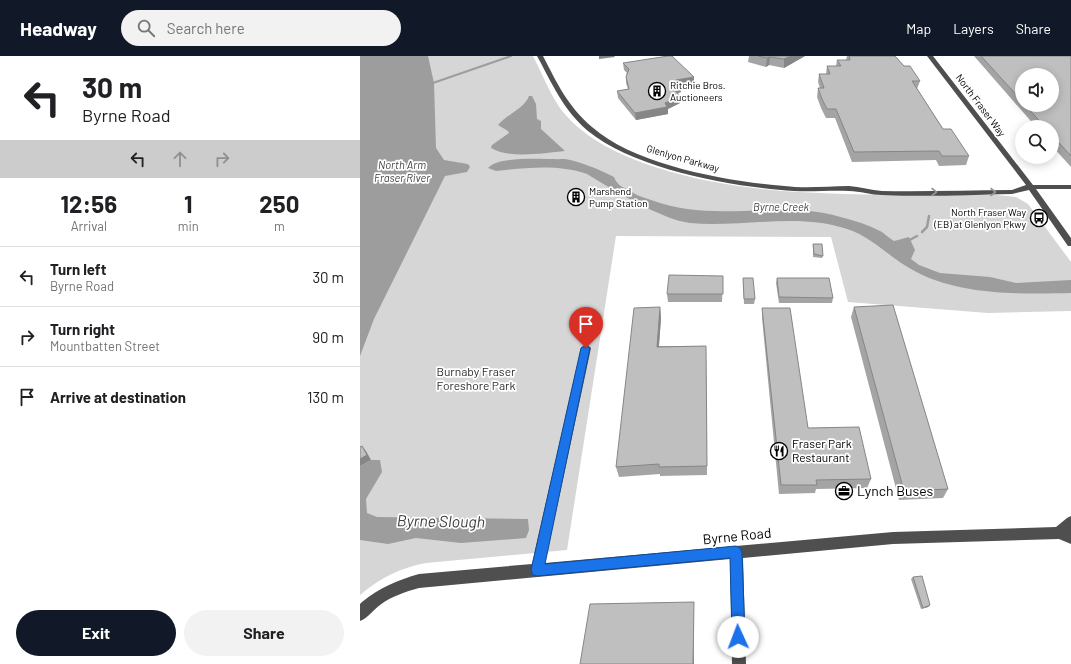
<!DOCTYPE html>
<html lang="en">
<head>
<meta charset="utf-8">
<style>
  :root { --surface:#fff; --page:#f2f2f2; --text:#202124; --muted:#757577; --line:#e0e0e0; --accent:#111827 }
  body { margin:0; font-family:Barlow,sans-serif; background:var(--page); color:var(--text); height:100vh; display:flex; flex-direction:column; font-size:15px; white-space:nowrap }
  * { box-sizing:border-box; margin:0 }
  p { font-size:13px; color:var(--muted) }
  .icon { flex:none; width:22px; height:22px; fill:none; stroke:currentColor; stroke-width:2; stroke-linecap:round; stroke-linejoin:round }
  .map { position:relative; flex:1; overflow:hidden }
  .panel { display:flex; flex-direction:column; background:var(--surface); width:360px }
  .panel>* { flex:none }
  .hud { background:#fff; color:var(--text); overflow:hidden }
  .controls { position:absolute; left:655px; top:12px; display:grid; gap:8px }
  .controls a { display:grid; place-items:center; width:44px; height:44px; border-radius:50%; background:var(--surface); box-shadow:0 2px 10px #0003; font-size:20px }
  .pin { position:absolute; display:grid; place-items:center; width:34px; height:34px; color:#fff; margin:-41px -17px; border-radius:50% 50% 50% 0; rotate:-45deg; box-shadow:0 0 4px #0007 }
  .pin .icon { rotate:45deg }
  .me { position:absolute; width:44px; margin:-22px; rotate:358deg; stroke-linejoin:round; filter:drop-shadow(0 0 3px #0008) }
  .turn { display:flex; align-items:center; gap:14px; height:84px; padding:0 16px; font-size:18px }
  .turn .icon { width:52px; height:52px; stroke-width:2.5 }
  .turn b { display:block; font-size:28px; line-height:34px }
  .lanes { display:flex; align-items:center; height:38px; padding:0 16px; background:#0003; justify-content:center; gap:20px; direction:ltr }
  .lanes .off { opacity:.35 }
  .eta { display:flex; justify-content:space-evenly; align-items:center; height:68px; text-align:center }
  .eta b { font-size:24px; font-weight:700; line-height:28px }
  .action { display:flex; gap:8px; margin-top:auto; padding:8px 16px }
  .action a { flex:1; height:46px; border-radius:24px; background:var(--accent); color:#fff; font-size:16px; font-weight:700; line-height:46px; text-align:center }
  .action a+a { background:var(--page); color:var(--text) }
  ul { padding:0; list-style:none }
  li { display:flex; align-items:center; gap:12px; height:60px; padding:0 16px; border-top:1px solid var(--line) }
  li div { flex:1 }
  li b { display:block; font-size:15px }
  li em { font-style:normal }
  header { display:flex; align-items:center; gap:24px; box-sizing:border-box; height:56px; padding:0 20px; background:var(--accent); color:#fff }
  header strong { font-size:19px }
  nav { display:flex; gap:22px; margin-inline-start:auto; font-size:14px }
  .search { width:280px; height:36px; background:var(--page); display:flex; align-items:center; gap:10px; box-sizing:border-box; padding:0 14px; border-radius:22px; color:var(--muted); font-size:15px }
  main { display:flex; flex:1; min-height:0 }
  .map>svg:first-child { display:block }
  .green { fill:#d6d6d6 }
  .water { fill:#9d9d9d }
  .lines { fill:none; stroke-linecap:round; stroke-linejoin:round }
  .stream-far1 { stroke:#9d9d9d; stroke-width:2 }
  .stream { stroke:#9d9d9d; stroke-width:2.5 }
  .minor { fill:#4f4f4f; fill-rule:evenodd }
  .wall { fill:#a4a4a4; fill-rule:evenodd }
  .shaded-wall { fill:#868686 }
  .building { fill:#bfbfbf; stroke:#868686 }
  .oneway { stroke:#959595 }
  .route { fill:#1a73e8; stroke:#114b97 }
  .labels { text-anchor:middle; stroke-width:3.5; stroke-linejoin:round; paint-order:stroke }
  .far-poi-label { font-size:10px; fill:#000; stroke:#fff; text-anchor:start }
  .far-street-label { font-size:10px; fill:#000; stroke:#fff }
  .far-water-label { font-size:11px; font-style:italic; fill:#3e3e3e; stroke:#fff }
  .park-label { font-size:12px; fill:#2d2d2d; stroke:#fff }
  .poi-label { font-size:12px; fill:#000; stroke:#fff; text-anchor:start }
  .near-poi-label { font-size:14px; fill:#000; stroke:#fff; text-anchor:start }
  .near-street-label { font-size:14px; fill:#000; stroke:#fff }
  .near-water-label { font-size:16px; font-style:italic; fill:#3e3e3e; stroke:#fff }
</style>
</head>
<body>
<header>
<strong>Headway</strong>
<div class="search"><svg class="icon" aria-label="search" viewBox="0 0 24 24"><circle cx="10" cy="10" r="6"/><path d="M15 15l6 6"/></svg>Search here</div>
<nav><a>Map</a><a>Layers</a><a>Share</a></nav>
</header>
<main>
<section class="panel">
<div class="hud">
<div class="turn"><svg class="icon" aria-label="left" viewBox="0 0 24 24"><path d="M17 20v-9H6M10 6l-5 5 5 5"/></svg><div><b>30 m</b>Byrne Road</div></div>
<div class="lanes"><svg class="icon" aria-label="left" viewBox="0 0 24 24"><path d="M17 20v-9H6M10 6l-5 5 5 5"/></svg><svg class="icon off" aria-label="ahead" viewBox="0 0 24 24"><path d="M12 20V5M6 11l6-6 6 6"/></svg><svg class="icon off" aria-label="right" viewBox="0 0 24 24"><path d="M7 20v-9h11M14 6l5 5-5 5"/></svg></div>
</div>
<div class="eta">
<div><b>12:56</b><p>Arrival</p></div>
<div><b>1</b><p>min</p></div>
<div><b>250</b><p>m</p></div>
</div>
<ul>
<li><svg class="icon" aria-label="left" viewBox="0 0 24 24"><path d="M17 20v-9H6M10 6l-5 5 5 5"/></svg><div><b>Turn left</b><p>Byrne Road</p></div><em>30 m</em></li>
<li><svg class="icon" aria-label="right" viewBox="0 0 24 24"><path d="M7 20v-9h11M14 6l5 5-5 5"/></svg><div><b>Turn right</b><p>Mountbatten Street</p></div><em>90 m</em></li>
<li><svg class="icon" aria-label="arrive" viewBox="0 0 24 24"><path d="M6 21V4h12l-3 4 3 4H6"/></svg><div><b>Arrive at destination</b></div><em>130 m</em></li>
</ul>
<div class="action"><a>Exit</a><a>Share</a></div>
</section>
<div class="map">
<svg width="711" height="608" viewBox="0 0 711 608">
  <rect width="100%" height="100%" fill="#fff"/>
  <path class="green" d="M46,0H173C182,17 191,41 203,56C226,84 262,100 295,111C384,140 476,138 568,139C597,139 627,137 656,141L668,148L711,206V255L628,257L488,246L471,181L256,180L207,494L66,507C40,512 20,522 0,539V236L51,123L107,108L94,106L69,114Z"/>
  <path class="water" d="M0,0H68L74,27L76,92L84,104L108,108L110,111L107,116L85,120L14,263L0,300Z
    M169,40H172L176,48L177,63L181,65V73L205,95C184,97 149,103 131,92L132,89L149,77L148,75L138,69C147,58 164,53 169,40Z
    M205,103C222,106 238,113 254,121C257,130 265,132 272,136C280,141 283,141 291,144C349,166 406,147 464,157C483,161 505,167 522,176C526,179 529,182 534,185L549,181L555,194L551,203L559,209L580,217L630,221L656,227L711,224V237C660,238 597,240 551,213C529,201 512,181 487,173C439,156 381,172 330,167C303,164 251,133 227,118C197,108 167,112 136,115L128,112C139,99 187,104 205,103Z
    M11,404H20L22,416L6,443L7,457L17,461L168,463L169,474L166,482L101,487L56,482L28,488L0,484V410Z"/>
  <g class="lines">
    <path class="stream-far1" d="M70,28L151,0"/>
    <path class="stream" d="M562,176L567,171L569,160
      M546,186L557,180"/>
    <path class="minor" d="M177,0H183C197,27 208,51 232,71C277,111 376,127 435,131C453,132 471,130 489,130C500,131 511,134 522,135C565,136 609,134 652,134L666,129L567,0H573L673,129H711V133H676L711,182V190H708L669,134L652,138C609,139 565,141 522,139C511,139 500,135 489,135C471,134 453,136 434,135C373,131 276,114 228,75C203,54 192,27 177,0Z
      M226,288L231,292L185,507L533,476L696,471L707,462L711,460V488L699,483L533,488L383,502L386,608H372L370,503L59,532C45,536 32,540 20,549C13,554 8,562 0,565V548L2,546C19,532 38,524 59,518L172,508L221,292Z"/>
  </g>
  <path class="wall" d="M389,0H445L424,12L409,9L406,11L388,6Z
    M487,0H535L544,10L560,25L557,33L583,73L609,100L606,109L579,110L576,104L492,106L475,62H466L461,52L457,41L458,32H460L458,26L459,18H466L467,10H476L477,4H486Z
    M614,0H711V111L692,90V71H676ZM662,19L692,49H662Z
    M263,7L334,21V27L320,30L321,36L318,37L320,40V47L308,53V58L276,64L258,42L257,35L268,33L266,27V21L267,17L264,14Z
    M453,188L463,200L462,202L453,201Z
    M363,220L362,246H308L307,238Z
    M383,222L395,243L394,248H384Z
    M417,222L473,242L472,247H419L416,227Z
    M300,251L301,262L299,290H346L347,419L300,420V418L259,421L256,411Z
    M494,251L588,433L583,442L539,444L491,261Z
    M402,252L448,372L511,423L507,432L456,433L455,437L419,438L402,262Z
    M553,521L570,549L568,551L561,553L551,523Z"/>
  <path class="shaded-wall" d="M239,0H254L255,1L239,3Z
    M431,0H445L424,12V3Z
    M410,1L409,9L406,11L407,2Z
    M334,21V27L320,30L321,36L312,38V31L316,24Z
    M320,40V47L308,53V58L276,64L275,57L305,47Z
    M300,251L301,262L298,301L297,291Z
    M2,390L6,395L11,404L0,410V403Z
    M334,546V608H333Z
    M570,549L568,551L561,553L563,552Z"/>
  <path class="building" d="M308,0H312L334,21L316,24L320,30L312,31L320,40L305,47L307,51L275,57L257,35L269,33L266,21L269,13L263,7Z
    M398,0H431L424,3L410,1L407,2Z
    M489,0H535L544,10H550L560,25H552L583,73H591L609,100H582L579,95L494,96L476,53H467L462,43L458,32H464L459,18H470L467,10H481L477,4H490Z
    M621,0H711V100L692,79V71H685L665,49H692V19H662V45Z
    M453,188H462L463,200L454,198Z
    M309,219L363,220V238H307Z
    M383,222H393L395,243H384Z
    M417,222H469L473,242L419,241Z
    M533,249L588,433L544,435L494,251Z
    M300,251L297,291L346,290L347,410L299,411V408L256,411L274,252Z
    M402,252H430L448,372L499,371L511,423L456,424L457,429H421Z
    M2,390L7,399L0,403V391Z
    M562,520L570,549L563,552L553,521Z
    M334,546L333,608H220L230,548Z"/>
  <defs><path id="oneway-chevron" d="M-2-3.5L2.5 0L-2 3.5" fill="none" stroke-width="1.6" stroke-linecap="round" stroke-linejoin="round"/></defs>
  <g class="oneway">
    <use href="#oneway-chevron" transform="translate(574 136)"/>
    <use href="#oneway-chevron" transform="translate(633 136)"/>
  </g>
  <path class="route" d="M226,289L230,292L185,508L376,490L380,492L382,496L385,581L383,586L378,588L374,586L372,581L370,502L177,520L173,519L171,514L221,292Z"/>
  <defs>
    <g id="building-ring" transform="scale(0.9)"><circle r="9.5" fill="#fff" stroke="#000" stroke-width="1.5"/><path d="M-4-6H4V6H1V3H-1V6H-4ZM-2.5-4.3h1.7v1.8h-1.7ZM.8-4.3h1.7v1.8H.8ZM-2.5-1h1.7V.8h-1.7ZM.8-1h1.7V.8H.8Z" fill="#000"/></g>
    <g id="bus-ring" transform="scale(0.9)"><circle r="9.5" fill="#fff" stroke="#000" stroke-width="1.5"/><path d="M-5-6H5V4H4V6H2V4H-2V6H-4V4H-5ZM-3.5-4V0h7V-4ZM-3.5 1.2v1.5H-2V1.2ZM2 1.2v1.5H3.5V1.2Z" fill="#000"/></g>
    <g id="restaurant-ring" transform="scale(0.9)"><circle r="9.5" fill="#fff" stroke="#000" stroke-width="1.5"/><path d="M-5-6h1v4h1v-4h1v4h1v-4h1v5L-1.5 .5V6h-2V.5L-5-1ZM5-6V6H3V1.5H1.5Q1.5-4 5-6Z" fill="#000"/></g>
    <g id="office-ring" transform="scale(0.9)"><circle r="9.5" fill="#fff" stroke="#000" stroke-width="1.5"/><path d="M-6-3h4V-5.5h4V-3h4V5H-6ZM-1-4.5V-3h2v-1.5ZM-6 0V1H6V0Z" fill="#000"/></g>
  </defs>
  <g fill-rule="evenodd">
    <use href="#building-ring" x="297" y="35"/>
    <use href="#building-ring" x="216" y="141"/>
    <use href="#bus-ring" x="679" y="162"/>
    <use href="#restaurant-ring" x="419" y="395"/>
    <use href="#office-ring" x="484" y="435"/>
  </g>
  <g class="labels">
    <g class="far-poi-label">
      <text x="310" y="33">Ritchie Bros.<tspan x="310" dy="12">Auctioneers</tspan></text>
      <text x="229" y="139">Marshend<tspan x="229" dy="12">Pump Station</tspan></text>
      <text x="666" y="160" text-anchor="end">North Fraser Way<tspan x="666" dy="12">(EB) at Glenlyon Pkwy</tspan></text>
    </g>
    <g class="far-street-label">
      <text transform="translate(621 49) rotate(53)" y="4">North Fraser Way</text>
      <text transform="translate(323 102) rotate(16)" y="4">Glenlyon Parkway</text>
    </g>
    <g class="far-water-label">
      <text x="42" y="113">North Arm<tspan x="42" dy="13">Fraser River</tspan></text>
      <text x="421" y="155">Byrne Creek</text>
    </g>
    <g class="park-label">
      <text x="116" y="320">Burnaby Fraser<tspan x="116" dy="14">Foreshore Park</tspan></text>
    </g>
    <g class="poi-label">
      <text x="432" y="392">Fraser Park<tspan x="432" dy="14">Restaurant</tspan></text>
    </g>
    <g class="near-poi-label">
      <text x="497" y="440">Lynch Buses</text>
    </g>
    <g class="near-street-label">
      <text transform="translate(377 480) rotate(-6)" y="5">Byrne Road</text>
    </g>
    <g class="near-water-label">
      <text transform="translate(81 465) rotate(1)" y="6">Byrne Slough</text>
    </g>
  </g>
</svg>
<div class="controls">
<a><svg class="icon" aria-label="sound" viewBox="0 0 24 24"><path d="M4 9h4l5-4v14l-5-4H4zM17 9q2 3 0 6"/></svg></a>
<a><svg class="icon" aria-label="search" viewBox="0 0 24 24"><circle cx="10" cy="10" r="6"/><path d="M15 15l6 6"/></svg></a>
</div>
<div class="pin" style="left:226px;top:292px;background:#d93025"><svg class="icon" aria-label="arrive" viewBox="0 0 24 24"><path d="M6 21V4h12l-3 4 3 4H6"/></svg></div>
<svg class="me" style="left:378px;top:581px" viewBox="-20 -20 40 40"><circle r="19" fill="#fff"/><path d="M0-13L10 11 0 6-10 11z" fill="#1a73e8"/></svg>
</div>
</main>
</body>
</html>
